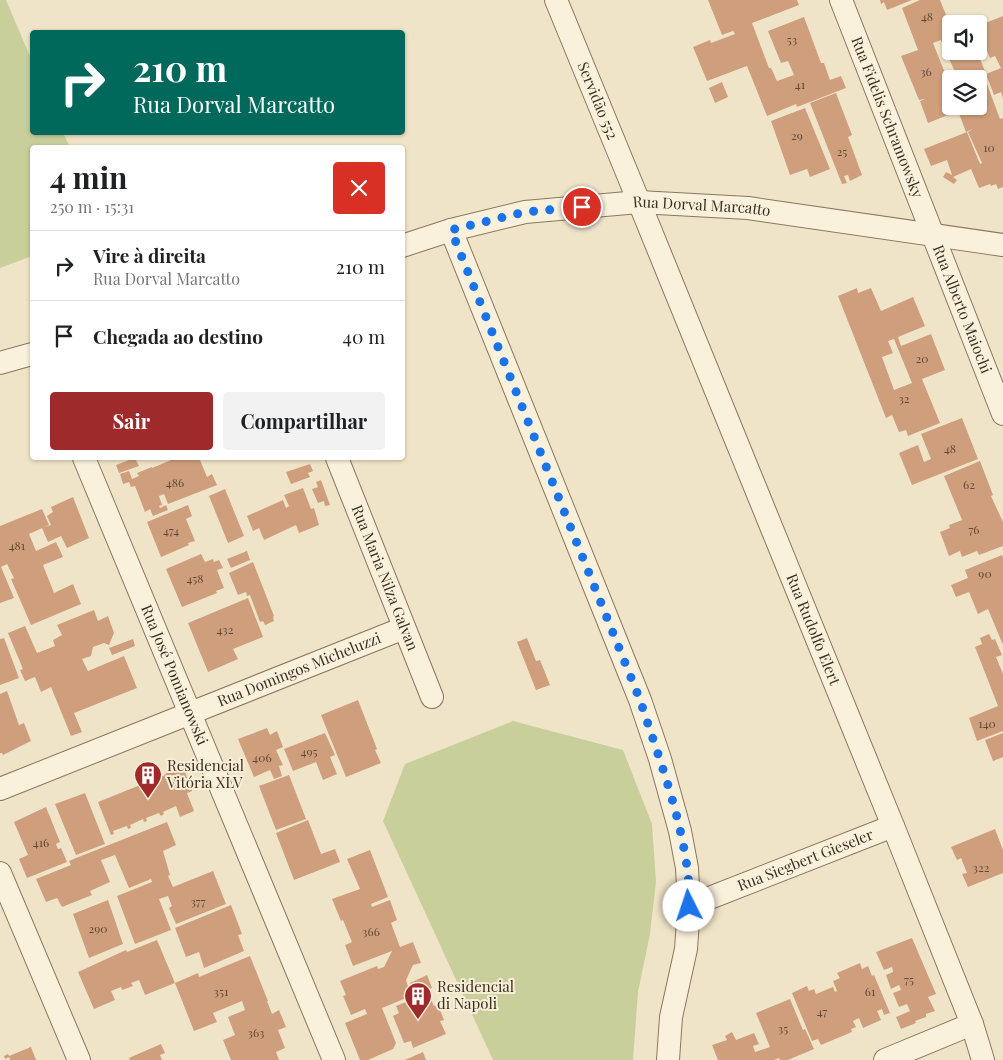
<!DOCTYPE html>
<html lang="pt">
<head>
<meta charset="utf-8">
<style>
  :root { --surface:#fff; --page:#f2f2f2; --text:#202124; --muted:#757577; --line:#e0e0e0; --accent:#9e2a2b }
  body { margin:0; font-family:"Playfair Display",serif; background:var(--page); color:var(--text); height:100vh; display:flex; flex-direction:column; font-size:19px; white-space:nowrap }
  * { box-sizing:border-box; margin:0 }
  p { font-size:16px; color:var(--muted) }
  .icon { flex:none; width:28px; height:28px; fill:none; stroke:currentColor; stroke-width:2; stroke-linecap:round; stroke-linejoin:round }
  .map { position:relative; flex:1; overflow:hidden }
  .side { position:absolute; left:30px; top:145px; width:375px; height:315px; display:flex; flex-direction:column; background:var(--surface); border-radius:5px; box-shadow:0 1px 4px #0004 }
  .side>* { flex:none }
  .banner { position:absolute; left:30px; top:30px; width:375px; height:105px; border-radius:5px; box-shadow:0 1px 4px #0004; background:#00695c; color:#fff; overflow:hidden }
  .buttons { position:absolute; left:942px; top:15px; display:grid; gap:10px }
  .buttons a { display:grid; place-items:center; width:45px; height:45px; border-radius:5px; background:var(--surface); box-shadow:0 1px 4px #0004; font-size:25px }
  .pin { position:absolute; display:grid; place-items:center; width:42px; height:42px; color:#fff; margin:-21px; border:2px solid #fff; border-radius:50%; box-shadow:0 1px 5px #0007 }
  .me { position:absolute; width:55px; margin:-28px; rotate:356deg; stroke-linejoin:round; filter:drop-shadow(0 0 4px #0008) }
  .turn { display:flex; align-items:center; gap:18px; height:105px; padding:0 20px; font-size:22px }
  .turn .icon { width:65px; height:65px; stroke-width:2.5 }
  .turn b { display:block; font-size:35px; line-height:42px }
  .round { display:grid; place-items:center; flex:none; width:52px; height:52px; border-radius:5px; background:var(--page) }
  .overview { display:flex; align-items:center; justify-content:space-between; height:85px; padding:0 20px }
  h1 { font-size:30px; font-weight:700; line-height:38px }
  .button { display:flex; gap:10px; margin-top:auto; padding:10px 20px }
  .button a { flex:1; height:58px; border-radius:5px; background:var(--accent); color:#fff; font-size:20px; font-weight:700; line-height:58px; text-align:center }
  .button a+a { background:var(--page); color:var(--text) }
  ul { padding:0; list-style:none }
  li { display:flex; align-items:center; gap:15px; height:70px; padding:0 20px; border-top:1px solid var(--line) }
  li div { flex:1 }
  li b { display:block; font-size:19px }
  li em { font-style:normal }
  .map>svg:first-child { display:block }
  .green { fill:#c9cf9b }
  .building { fill:#cf9f7d; fill-rule:evenodd }
  .lines { fill:none; stroke-linecap:round; stroke-linejoin:round }
  .minor-casing { stroke:#8d765c; stroke-width:24 }
  .minor { stroke:#faf1dc; stroke-width:22 }
  .route { stroke:#1a73e8; stroke-width:9; stroke-dasharray:0 16.2 }
  .labels { text-anchor:middle; stroke-width:4; stroke-linejoin:round; paint-order:stroke }
  .number-label { font-size:12px; fill:#624a37 }
  .street-label { font-size:15px; fill:#3d2e20; stroke:#f7eed8 }
  .poi-label { font-size:15px; fill:#3d2e20; stroke:#f7eed8; text-anchor:start }
</style>
</head>
<body>
<div class="map">
<svg width="1003" height="1060" viewBox="0 0 1003 1060">
  <rect width="100%" height="100%" fill="#f0e4c8"/>
  <path class="green" d="M0,0H6L32,61V132L63,133L70,147L32,148V256L0,268Z
    M513,721L623,750L652,824L656,882L650,934L638,992L633,1060H493L383,821L405,764Z"/>
  <path class="building" d="M708,0H797L799,5L752,23L769,68H771L777,81L794,75L788,61L781,63L768,31L804,17L821,63H824L830,80L841,76L846,88L797,107L796,104L767,116L747,66L707,81L693,47L710,40L711,43L735,34L733,31L722,35Z
    M880,0H912L887,10L884,2L881,4Z
    M920,0H940L951,27V51H977L986,74L974,79H958L941,40L933,43L951,88V106H979V78L984,76L1000,119L1003,118V187L998,189L996,184L991,186L990,184L979,188L971,169L953,177L957,180L954,184L943,177L946,172L952,175L947,160L931,166L924,149L967,132L980,164L982,163L968,132L973,129L966,132L958,111L928,123L920,101L925,99L919,100L901,56L918,50L902,8Z
    M1003,16V98L1001,92L994,95L986,74L1001,68L995,56L990,58L982,38L987,36L983,24Z
    M722,82L728,97L715,103L709,88Z
    M836,93L852,135L848,137L862,175L850,181L848,175L844,176L847,183L842,184L810,103Z
    M805,108L830,169L810,177L807,169L790,175L771,121Z
    M857,288L858,293L871,288L881,311L913,297L925,326L898,337L901,346L931,334L945,370L922,379L940,423L908,436L906,430L899,432L892,415L886,418L838,296ZM894,339L912,383L894,390L882,357L893,353L888,341Z
    M962,418L978,459L912,485L899,453L918,445L924,462L931,459L921,434Z
    M135,458L139,466L119,473L116,465Z
    M176,458H206L200,460L207,477L212,474L217,485L168,504L164,494L159,496L162,505L159,506L160,508L166,505L168,510L153,516L150,509L145,512L135,486L131,487L129,482L123,484L120,474L129,471L132,479L139,476L137,473L152,467V468Z
    M980,461L993,495L991,496L1003,522V546L979,555L977,551L962,557L960,551L949,556L940,532L950,528L949,525L962,520L944,476Z
    M310,464L313,471L308,473L310,477L291,484L286,472Z
    M321,480L330,505L325,506L324,501L318,503L312,489L318,487L316,482Z
    M303,488L311,509L314,508L319,525L299,533L296,525L264,540L259,528L253,531L247,516L283,500L286,508L289,506L284,495Z
    M225,489L244,536L228,543L209,496Z
    M73,497L89,538L67,548L61,536L48,542L42,528L51,525L47,516L53,512L51,507Z
    M188,505L192,516L186,519L195,541L188,543L189,545L161,557L147,522Z
    M42,509L49,525L29,534L36,551L56,542L63,557L43,565L54,593L73,584L81,604L31,625L11,579L14,578L7,564L1,567L14,598L0,603V526Z
    M247,551L250,560L231,568L227,559Z
    M201,554L205,562L213,559L214,562L219,560L223,568L217,570L224,588L216,591L217,593L182,607L166,569Z
    M1002,555L1003,558V645L988,609L978,614L969,592L956,597L951,585L968,578L965,570Z
    M253,562L274,616L273,617L274,621L265,625L263,621L260,622L250,595L247,596L246,592L238,595L229,573Z
    M248,598L263,637L233,649L238,659L208,672L188,623Z
    M94,610L98,621L108,616L114,633L109,645L104,643L93,647L91,656L82,659L88,671L124,656L137,688L74,713L82,732L71,736L51,687L41,692L35,677L25,681L20,670L23,669L8,633L25,626L37,653L55,646L53,640L62,635L57,625Z
    M989,634L992,640L995,639L1002,655L996,657L1003,674V731L977,741L969,718L998,706L975,647L982,644L980,638Z
    M4,638L19,678L0,685V639Z
    M527,638L536,661L540,660L550,685L536,690L517,642Z
    M133,639L135,646L112,655L109,648Z
    M7,691L19,725L24,723L31,741L3,755L2,753H0V694Z
    M358,700L377,749L375,750L381,763L346,777L321,715Z
    M267,728L270,735L277,731L283,747L276,750L283,765L279,766L282,776L274,779L270,770L254,777L238,739Z
    M325,733L335,755L330,757L337,774L323,780L316,762L293,771L284,749Z
    M1003,733V757L993,761L985,740Z
    M183,766L192,791L187,793L194,811L180,817L176,806L163,812L164,814L161,816L159,813L146,818L147,821L144,822L143,819L130,825L131,828L128,829L127,826L113,831L114,834L111,835L98,802L165,775V774Z
    M289,775L306,819L276,830L259,786Z
    M85,793L105,844L76,855L55,804Z
    M46,807L60,842L56,844L58,849L61,848L67,862L27,878L19,859L28,855L14,822Z
    M308,820L321,854L335,849L340,862L294,880L276,833Z
    M167,822L176,845L163,851L170,875L168,876L173,887L213,871L226,904L176,924L169,908L172,906L168,896L159,899L171,930L135,944L117,896L152,882L151,879L129,888L115,855L101,860L110,882L90,891L92,895L62,907L57,898L46,902L36,879L71,865L69,861L76,858Z
    M995,829L1003,850V873L968,887L962,874L967,873L961,858L957,860L951,847Z
    M370,850L388,897L371,904L372,907L390,900L397,920L391,923L400,947L413,942L421,963L413,965L406,980L411,996L382,1008L396,1043L393,1049L368,1060H360L345,1023L367,1014L365,1009L351,1015L343,996L346,995L340,981L377,966L378,969L384,967L392,951L353,966L345,945L352,942L343,920L341,921L332,899L360,889L347,859Z
    M108,900L123,944L89,958L73,914Z
    M231,905L242,934L238,935L244,951L204,968L199,952L186,957L175,928Z
    M912,938L936,994L928,997L935,1011L926,1014V1017L915,1021L916,1023L901,1029L896,1017L910,1011L907,1004L899,1007L893,993L901,990L899,985L891,989L886,975L893,972L892,967L884,970L876,952Z
    M157,940L175,983L145,995L139,980L131,983L133,986L122,990L121,987L111,991L115,1000L94,1009L78,972L126,950L127,952Z
    M250,956L268,1001H267L272,1014L279,1010L286,1027L278,1030L285,1048L276,1052L279,1060H231L223,1040L235,1035L228,1017L245,1010L242,1001L213,1013L217,1022L194,1031L175,983L198,973L199,977Z
    M860,963L862,969L868,966L872,976L874,975L890,1013L884,1015L882,1009L877,1011L881,1020L863,1028L859,1018L853,1021L856,1027L851,1029L852,1032L821,1045L818,1039L812,1041L792,993L807,986L809,991L814,989L816,994L833,987L835,992L837,991L833,981L840,978L837,973Z
    M427,975L432,988L415,995L410,983Z
    M428,993L434,1006L438,1005L444,1020L440,1021L446,1034L413,1048L411,1041L404,1043L393,1016L399,1013L396,1006Z
    M790,999L803,1030L805,1029L814,1049L788,1060H780L779,1058L774,1060H718L712,1045L727,1040L725,1036L732,1032L736,1040L754,1033L759,1044L753,1046L755,1052L770,1047L756,1013Z
    M161,1044L165,1053L160,1055L162,1060H130L129,1058Z
    M31,1047L36,1060H10L9,1057L5,1059L4,1056L8,1054L9,1056Z
    M423,1052L426,1060H405Z"/>
  <g class="lines">
    <g class="minor-casing">
      <g id="minor">
        <path id="s1" d="M556,0L639,202L893,826L972,1024L983,1060"/>
        <path id="s2" d="M841,0L1003,414"/>
        <path d="M451,230L640,700L660,759L680,831L687,868L689,906L686,949L671,1017L668,1060"/>
        <path id="s3" d="M402,246L451,230L525,212L639,202L748,208L1003,245"/>
        <path d="M0,363L32,354"/>
        <path id="s4" d="M84,458L334,1060"/>
        <path id="s5" d="M337,458L432,697"/>
        <path id="s6" d="M0,789L404,628"/>
        <path d="M0,873L79,1060"/>
        <path id="s7" d="M689,906L893,826"/>
        <path d="M885,1060L972,1024"/>
      </g>
    </g>
    <use href="#minor" class="minor"/>
  </g>
  <g class="lines">
    <path class="route" d="M582,207L525,212L451,230L640,700C658,755 679,810 687,867C689,880 689,893 689,906"/>
  </g>
  <defs>
    <g id="building-pin" transform="scale(1.4375)"><path d="M0 17L-7.5 6A9.5 9.5 0 1 1 7.5 6Z" fill="#9e2a2b" stroke="#f7eed8"/><path d="M-4-6H4V6H1V3H-1V6H-4ZM-2.5-4.3h1.7v1.8h-1.7ZM.8-4.3h1.7v1.8H.8ZM-2.5-1h1.7V.8h-1.7ZM.8-1h1.7V.8H.8Z" fill="#fff"/></g>
  </defs>
  <g fill-rule="evenodd">
    <use href="#building-pin" x="148" y="775"/>
    <use href="#building-pin" x="418" y="996"/>
  </g>
  <g class="labels">
    <g class="number-label">
      <text x="927" y="21">48</text>
      <text x="792" y="44">53</text>
      <text x="926" y="76">36</text>
      <text x="800" y="89">41</text>
      <text x="797" y="140">29</text>
      <text x="989" y="152">10</text>
      <text x="842" y="156">25</text>
      <text x="922" y="363">20</text>
      <text x="904" y="403">32</text>
      <text x="950" y="453">48</text>
      <text x="175" y="487">486</text>
      <text x="969" y="489">62</text>
      <text x="974" y="534">76</text>
      <text x="171" y="535">474</text>
      <text x="17" y="550">481</text>
      <text x="985" y="578">90</text>
      <text x="195" y="583">458</text>
      <text x="225" y="634">432</text>
      <text x="987" y="728">140</text>
      <text x="309" y="756">495</text>
      <text x="262" y="762">406</text>
      <text x="41" y="847">416</text>
      <text x="981" y="872">322</text>
      <text x="198" y="906">377</text>
      <text x="98" y="933">290</text>
      <text x="371" y="936">366</text>
      <text x="909" y="984">75</text>
      <text x="221" y="996">351</text>
      <text x="870" y="996">61</text>
      <text x="822" y="1016">47</text>
      <text x="783" y="1033">35</text>
      <text x="256" y="1037">363</text>
    </g>
    <g class="street-label">
      <text dy="5" stroke="none"><textPath href="#s1" startOffset="109">Servidão 552</textPath></text>
      <text dy="5" stroke="none"><textPath href="#s2" startOffset="126">Rua Fidelis Schramowsky</textPath></text>
      <text dy="5" stroke="none"><textPath href="#s3" startOffset="305">Rua Dorval Marcatto</textPath></text>
      <text dy="5" stroke="none"><textPath href="#s2" startOffset="332">Rua Alberto Maiochi</textPath></text>
      <text dy="5" stroke="none"><textPath href="#s5" startOffset="129">Rua Maria Nilza Galvan</textPath></text>
      <text dy="5" stroke="none"><textPath href="#s1" startOffset="680">Rua Rudolfo Elert</textPath></text>
      <text dy="5" stroke="none"><textPath href="#s6" startOffset="322">Rua Domingos Micheluzzi</textPath></text>
      <text dy="5" stroke="none"><textPath href="#s4" startOffset="235">Rua José Pomianowski</textPath></text>
      <text dy="5" stroke="none"><textPath href="#s7" startOffset="125">Rua Siegbert Gieseler</textPath></text>
    </g>
    <g class="poi-label">
      <text x="167" y="771">Residencial<tspan x="167" dy="17">Vitória XLV</tspan></text>
      <text x="437" y="992">Residencial<tspan x="437" dy="17">di Napoli</tspan></text>
    </g>
  </g>
</svg>
<div class="buttons">
<a><svg class="icon" aria-label="sound" viewBox="0 0 24 24"><path d="M4 9h4l5-4v14l-5-4H4zM17 9q2 3 0 6"/></svg></a>
<a><svg class="icon" aria-label="layers" viewBox="0 0 24 24"><path d="M12 4l9 5-9 5-9-5zM3 14l9 5 9-5"/></svg></a>
</div>
<div class="pin" style="left:582px;top:207px;background:#d93025"><svg class="icon" aria-label="arrive" viewBox="0 0 24 24"><path d="M6 21V4h12l-3 4 3 4H6"/></svg></div>
<svg class="me" style="left:689px;top:906px" viewBox="-20 -20 40 40"><circle r="19" fill="#fff"/><path d="M0-13L10 11 0 6-10 11z" fill="#1a73e8"/></svg>
<div class="banner">
<div class="turn"><svg class="icon" aria-label="right" viewBox="0 0 24 24"><path d="M7 20v-9h11M14 6l5 5-5 5"/></svg><div><b>210 m</b>Rua Dorval Marcatto</div></div>
</div>
<section class="side">
<div class="overview"><div><h1>4 min</h1><p>250 m · 15:31</p></div><a class="round" style="background:#d93025;color:#fff"><svg class="icon" aria-label="close" viewBox="0 0 24 24"><path d="M6 6l12 12M18 6L6 18"/></svg></a></div>
<ul>
<li><svg class="icon" aria-label="right" viewBox="0 0 24 24"><path d="M7 20v-9h11M14 6l5 5-5 5"/></svg><div><b>Vire à direita</b><p>Rua Dorval Marcatto</p></div><em>210 m</em></li>
<li><svg class="icon" aria-label="arrive" viewBox="0 0 24 24"><path d="M6 21V4h12l-3 4 3 4H6"/></svg><div><b>Chegada ao destino</b></div><em>40 m</em></li>
</ul>
<div class="button"><a>Sair</a><a>Compartilhar</a></div>
</section>
</div>
</body>
</html>
